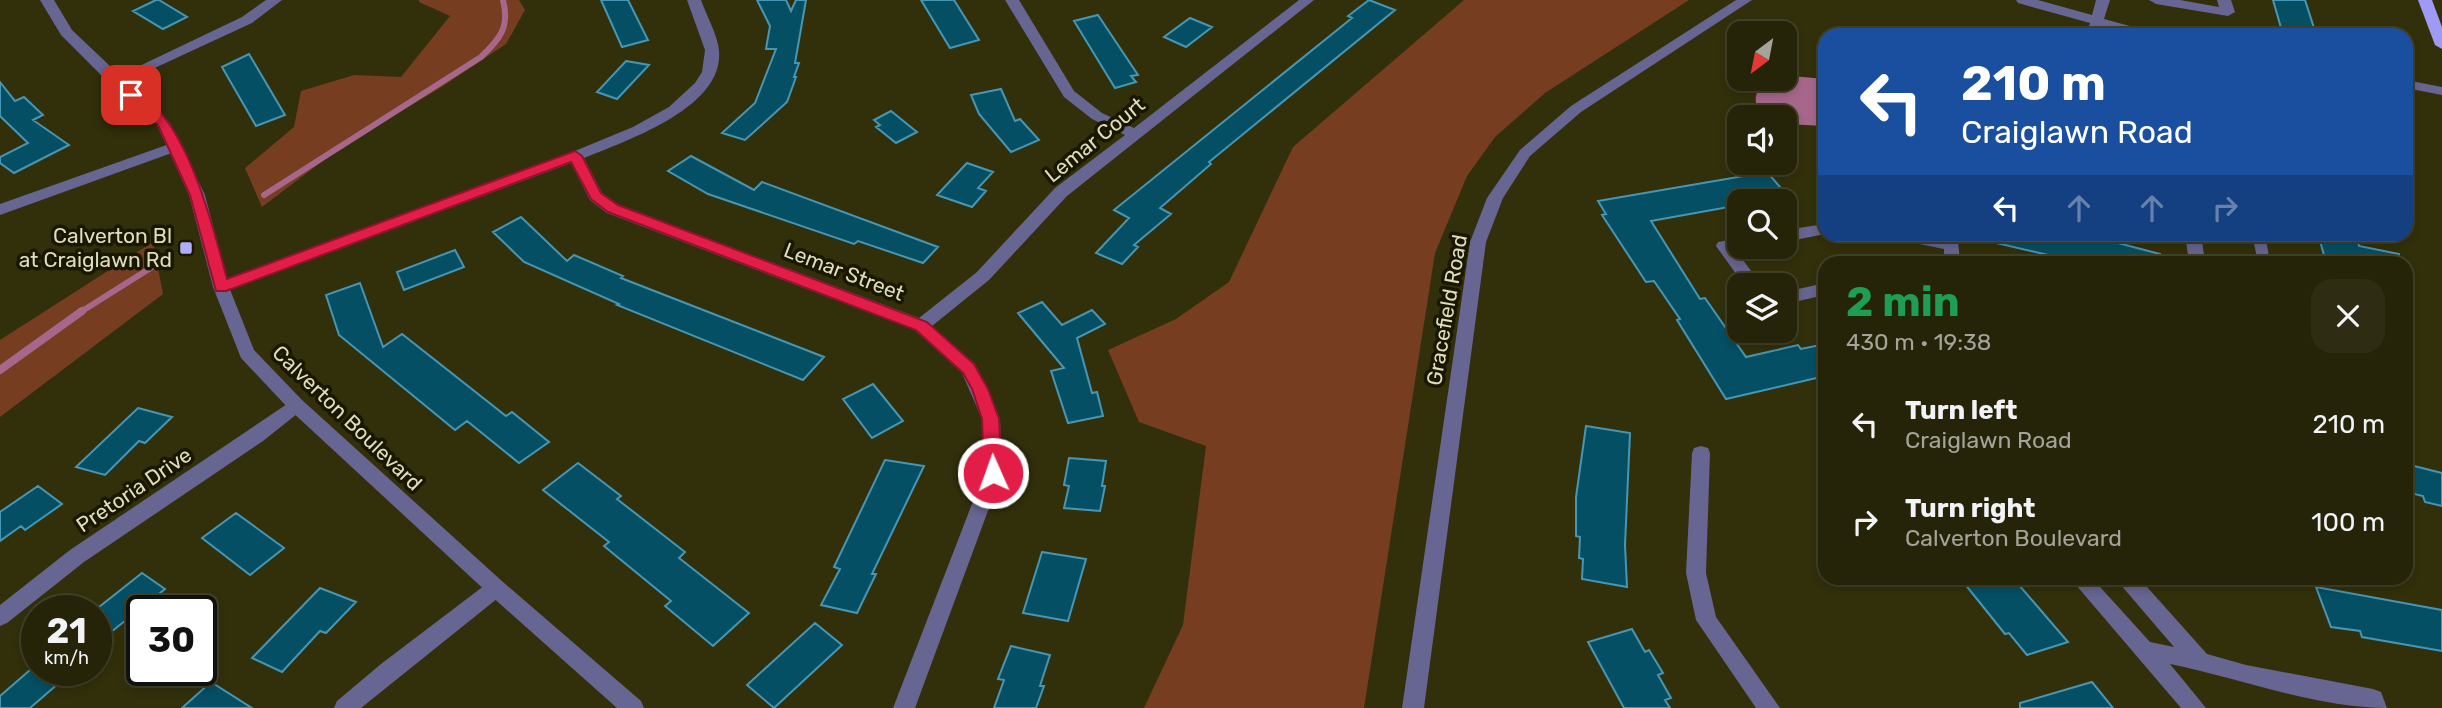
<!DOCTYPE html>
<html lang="en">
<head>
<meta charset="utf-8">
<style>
  :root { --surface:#262408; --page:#2e2c12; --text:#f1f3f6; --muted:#a4a49c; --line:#424129 }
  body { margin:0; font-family:Rubik,sans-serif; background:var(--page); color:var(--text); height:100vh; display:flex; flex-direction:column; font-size:26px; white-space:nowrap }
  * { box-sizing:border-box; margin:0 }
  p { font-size:23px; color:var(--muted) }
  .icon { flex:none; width:38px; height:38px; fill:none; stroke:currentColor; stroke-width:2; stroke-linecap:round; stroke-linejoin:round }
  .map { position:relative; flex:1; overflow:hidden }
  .sheet { position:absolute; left:1818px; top:256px; width:595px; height:329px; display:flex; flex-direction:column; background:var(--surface); border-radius:21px; box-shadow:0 4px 10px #0003,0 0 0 2px var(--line) }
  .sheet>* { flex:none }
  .guide { position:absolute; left:1818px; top:28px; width:595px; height:214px; border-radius:21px; box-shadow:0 4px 10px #0003,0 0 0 2px var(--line); background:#1a4fa0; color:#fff; overflow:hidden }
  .needle { width:46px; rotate:212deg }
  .fabs { position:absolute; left:1727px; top:21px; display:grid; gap:14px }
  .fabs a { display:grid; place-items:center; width:70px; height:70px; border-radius:14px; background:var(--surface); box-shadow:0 4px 10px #0003,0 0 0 2px var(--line); font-size:35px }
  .speed { position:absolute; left:21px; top:595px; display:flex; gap:14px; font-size:35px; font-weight:700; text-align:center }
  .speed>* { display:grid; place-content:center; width:91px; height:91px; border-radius:50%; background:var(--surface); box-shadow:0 4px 10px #0003,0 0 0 2px var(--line); line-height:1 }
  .speed small { font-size:18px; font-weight:400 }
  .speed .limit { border:4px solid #111; border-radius:10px; background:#fff; color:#111 }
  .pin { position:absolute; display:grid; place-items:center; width:60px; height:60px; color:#fff; margin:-30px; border-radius:14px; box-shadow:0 4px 10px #0006 }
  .me { position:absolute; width:77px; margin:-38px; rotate:358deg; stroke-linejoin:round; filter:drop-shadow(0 0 5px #0008) }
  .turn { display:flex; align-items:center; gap:24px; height:147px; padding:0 28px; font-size:32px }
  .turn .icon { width:91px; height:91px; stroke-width:2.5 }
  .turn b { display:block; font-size:49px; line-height:60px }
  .lanes { display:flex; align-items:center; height:66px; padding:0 28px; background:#0003; justify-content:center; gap:35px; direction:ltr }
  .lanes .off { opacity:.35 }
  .round { display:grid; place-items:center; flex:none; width:74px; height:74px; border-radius:21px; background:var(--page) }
  .summary { display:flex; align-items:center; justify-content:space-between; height:119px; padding:0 28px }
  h1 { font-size:42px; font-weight:700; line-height:52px; color:#1e9e55 }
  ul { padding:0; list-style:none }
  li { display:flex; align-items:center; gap:21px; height:98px; padding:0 28px }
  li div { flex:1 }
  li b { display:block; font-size:26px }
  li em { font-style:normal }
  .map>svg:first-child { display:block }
  .green { fill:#763d21 }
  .water { fill:#a6678b }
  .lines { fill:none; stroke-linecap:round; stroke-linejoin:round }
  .stream-far1 { stroke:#a6678b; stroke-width:6 }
  .stream { stroke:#a6678b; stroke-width:8 }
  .building { fill:#054f65; stroke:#4796b3; stroke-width:2 }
  .service { fill:#676591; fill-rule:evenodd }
  .minor { fill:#676591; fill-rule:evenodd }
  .tertiary { fill:#676591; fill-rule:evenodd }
  .primary { fill:#9f9af4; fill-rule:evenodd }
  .route { fill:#e11d48; stroke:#92132f; stroke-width:2 }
  .poi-dot { fill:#b0aefa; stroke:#1a1700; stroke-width:2.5 }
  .labels { text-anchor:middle; stroke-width:7; stroke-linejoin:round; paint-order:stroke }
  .street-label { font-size:21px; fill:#dfdebc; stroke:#1a1700 }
  .poi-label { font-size:21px; fill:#dfdebc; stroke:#1a1700; text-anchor:end }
</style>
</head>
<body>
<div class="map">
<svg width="2442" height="708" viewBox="0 0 2442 708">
  <rect width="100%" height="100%" fill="#32300b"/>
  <path class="green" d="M419,0H519L525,10L506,44L440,88L341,147L262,207L245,168L294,127L301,91L354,75L401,77L450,16L419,2Z
    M1464,0H1689L1545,93L1495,137L1467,176L1435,253L1364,708H1144L1183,625L1206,446L1139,422L1108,350L1176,319L1229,282L1293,147Z
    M153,242L163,294L0,417V340Z"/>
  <path class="water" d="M1792,76L1825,79V126L1785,124V117H1762C1744,89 1768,80 1792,76Z"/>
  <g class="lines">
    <path class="stream-far1" d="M264,195L481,57C500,39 510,27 503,0
      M79,313L160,262"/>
    <path class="stream" d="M0,370L82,311"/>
  </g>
  <path class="building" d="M156,0H159L187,17L163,29L133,11Z
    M601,0H628L648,40L622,47Z
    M757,0H786L791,11L796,0H806L795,63H799L794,77H796L787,102L745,140L722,133L755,103L776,49H766L770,26Z
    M921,0H954L979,40L950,48Z
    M1369,0L1395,10L1209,162L1211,164L1160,208L1171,214L1134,245L1138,247L1122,264L1096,253L1129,218L1114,210L1352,18L1348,16Z
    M2273,0H2305L2314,28H2310L2313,35L2282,31Z
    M1098,15L1138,75L1131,76L1136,82L1115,88L1074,21Z
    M1190,18L1212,27L1186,47L1164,37Z
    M249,54L285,115L256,126L222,67Z
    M626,61L649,65L617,99L597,92Z
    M0,82L15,101L24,97L43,115L33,120L69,145L14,173L0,163V157L28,143L0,116Z
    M1001,89L1015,121L1020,119L1039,140L1011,152L979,114L971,95Z
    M891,111L917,132L896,143L876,127L880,125L874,120Z
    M691,156L754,190L762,182L938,247L923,263L858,241L854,244L708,194L668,171Z
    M967,163L993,172L978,188L986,191L972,207L937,195Z
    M1767,172L1787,195L1740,201V205L1651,221L1700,299L1705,298L1746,357L1798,345L1801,349L1820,345L1825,352V376L1726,399L1677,320L1680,319L1654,281L1646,282L1602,215L1606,214L1598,201Z
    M521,217L567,261L574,255L623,276L621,278L824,357L803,380L617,305L619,304L524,262L493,232Z
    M1993,234H2068L2096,240L2095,237L2160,254V262H2079L1992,242Z
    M2318,234H2356L2359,246L2399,254L2398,262H2326Z
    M455,250L464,267L404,290L397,272Z
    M360,283L383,347L402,334L506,416L512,412L549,442L519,463L467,421L455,430L339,335L326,295Z
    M1042,302L1062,325L1092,310L1105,324L1077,338L1092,393L1097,392L1103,416L1068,423L1051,371L1064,368L1018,313Z
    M873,384L903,421L872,438L843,399Z
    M138,408L172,417L145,443L139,441L105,475L76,467Z
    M1586,426L1630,433L1625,545L1627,587L1582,579L1583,559L1579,558L1580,537L1576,536V497Z
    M1069,458L1106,461L1102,486H1105L1100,511L1064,508L1069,486L1064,485Z
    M885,460L924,466L872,574H876L857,613L821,605L840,569L834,567Z
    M578,463L621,496L617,499L685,552L679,558L749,613L713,646L665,606L671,601L604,546L609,542L543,490Z
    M2406,464L2442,473V506L2425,502L2423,496L2406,492Z
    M38,486L62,504L25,530L21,526L0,541V512Z
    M236,513L284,548L250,575L202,538Z
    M1042,552L1086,559L1068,621L1023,613Z
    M142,573L165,589L96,644V615L101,611H94Z
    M1960,578H2013L2068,642L2027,655L2009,633L2005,634Z
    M2316,587L2442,610V651L2362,637L2360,631L2331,627Z
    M320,588L356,602L326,633L320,631L282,672L252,658Z
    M815,623L842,645L774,708L747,685Z
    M1632,629L1645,652L1649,650L1663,673L1658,675L1671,698L1665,700L1670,708H1624L1588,642Z
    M1011,646L1050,655L1040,686H1044L1036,708H994L1004,680L998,679Z
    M30,670H74L30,708H0V696Z
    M211,682L252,708H182Z
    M2092,682L2113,708H2020V703Z"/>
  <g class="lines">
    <path class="service" d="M2252,234H2265L2270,262H2258Z"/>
    <path class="minor" d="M266,0H282L252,23L120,84L115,85L108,81L242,17Z
      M687,0H701C706,15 718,35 719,51C724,108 625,141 584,158L602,193L619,205L919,318L977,272L1055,188L1125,135L1092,119L1064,97L1005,0H1019L1074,91L1102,113L1134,128L1299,0H1314L1067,196L989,280L932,326L978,369L1000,419L1002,473L915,708H893L984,473L982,419L962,373L915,330L607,213L590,200L571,163L227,291L221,293L213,287L215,283L570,153L633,127L669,107L695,83L702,72L705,50Z
      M1736,0H1752L1581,112L1530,156L1503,198L1486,242L1424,708H1402L1470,242L1487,198L1520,150L1571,106Z
      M2016,0H2038L2092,15L2096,0H2110L2104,19L2152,32L2154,35H2132L2102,27L2100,35H2086L2090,23L2018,3Z
      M2149,0H2180L2219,7L2217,0H2231L2235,12L2228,16L2156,4Z
      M2406,80L2442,87V95L2406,88Z
      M175,142L183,147L180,150L0,215V204Z
      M1825,224V234L1785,242V230Z
      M1892,234H1929L1958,241L1960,262H1944V249L1900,240Z
      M2185,234H2201L2205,262H2189Z
      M1740,238V247H1746L1736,250L1761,285H1744L1716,246L1718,242Z
      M1825,283V295L1785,304V292Z
      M296,398L302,400L305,405L302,410L263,441L84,562L7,623L0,626V605L70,550Z
      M1701,446L1708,448L1710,453L1706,573L1716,617L1780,708H1756L1696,620L1686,573L1692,453L1694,448Z
      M2070,578H2092L2150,642L2174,647L2120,584L2117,578H2139L2207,654L2246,665L2373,689L2381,692L2387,708C2316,708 2239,678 2170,664L2206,708H2181Z
      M496,579L503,582L506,588L503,594L361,708H334L337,701L381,664L489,582Z"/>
    <path class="tertiary" d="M40,0H54L72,30L170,123L205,195L229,287L254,350L302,400L503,582L641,701L644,708H617L489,594L290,410L241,358L213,287L189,195L157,125L110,84L61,35Z"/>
    <path class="primary" d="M2418,0H2432L2442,27V49L2435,45Z"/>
  </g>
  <path class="route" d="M131,91C185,108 214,230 227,279L575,151L582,156L601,193L618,205L927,322L974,364L988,389L999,419L1002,473L999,478H987L984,473L982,419L972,389L963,373L916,330L608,212L591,199L571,162L226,291H216L190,195L158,125L124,95Z"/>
  <rect class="poi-dot" x="179" y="241" width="14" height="14" rx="3.5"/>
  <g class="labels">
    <g class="street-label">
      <text transform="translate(1095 140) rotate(-39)" y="7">Lemar Court</text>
      <text transform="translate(844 272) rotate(21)" y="7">Lemar Street</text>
      <text transform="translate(1447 310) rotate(-80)" y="7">Gracefield Road</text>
      <text transform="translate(347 418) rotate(44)" y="7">Calverton Boulevard</text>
      <text transform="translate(134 490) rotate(-34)" y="7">Pretoria Drive</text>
    </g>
    <g class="poi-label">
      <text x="172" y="243">Calverton Bl<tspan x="172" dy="24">at Craiglawn Rd</tspan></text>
    </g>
  </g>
</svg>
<div class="fabs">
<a><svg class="needle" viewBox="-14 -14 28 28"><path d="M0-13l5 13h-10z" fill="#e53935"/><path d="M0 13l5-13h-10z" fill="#a4a49c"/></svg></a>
<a><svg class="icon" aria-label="sound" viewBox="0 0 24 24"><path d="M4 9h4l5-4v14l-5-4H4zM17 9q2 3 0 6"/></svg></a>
<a><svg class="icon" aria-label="search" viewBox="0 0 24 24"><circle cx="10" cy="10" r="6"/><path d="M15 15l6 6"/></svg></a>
<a><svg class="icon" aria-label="layers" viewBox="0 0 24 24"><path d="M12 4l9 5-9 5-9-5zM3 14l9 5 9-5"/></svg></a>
</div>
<div class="speed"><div>21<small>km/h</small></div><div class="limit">30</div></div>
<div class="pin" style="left:131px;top:95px;background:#d93025"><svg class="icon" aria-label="arrive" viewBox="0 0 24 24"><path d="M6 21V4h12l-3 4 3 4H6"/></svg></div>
<svg class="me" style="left:993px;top:473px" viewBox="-20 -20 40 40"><circle r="17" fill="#e11d48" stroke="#fff" stroke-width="3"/><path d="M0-11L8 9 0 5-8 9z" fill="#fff"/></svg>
<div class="guide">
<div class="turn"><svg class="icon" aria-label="left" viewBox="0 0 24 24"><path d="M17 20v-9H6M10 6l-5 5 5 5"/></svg><div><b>210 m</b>Craiglawn Road</div></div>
<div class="lanes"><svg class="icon" aria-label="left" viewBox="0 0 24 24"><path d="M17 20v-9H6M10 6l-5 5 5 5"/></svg><svg class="icon off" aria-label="ahead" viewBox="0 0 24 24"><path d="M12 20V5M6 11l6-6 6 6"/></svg><svg class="icon off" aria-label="ahead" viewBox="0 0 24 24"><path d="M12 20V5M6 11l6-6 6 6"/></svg><svg class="icon off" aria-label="right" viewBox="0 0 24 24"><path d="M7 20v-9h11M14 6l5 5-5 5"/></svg></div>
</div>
<section class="sheet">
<div class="summary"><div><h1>2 min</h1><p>430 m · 19:38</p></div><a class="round"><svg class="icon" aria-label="close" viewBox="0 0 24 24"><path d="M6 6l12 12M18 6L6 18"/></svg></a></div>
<ul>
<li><svg class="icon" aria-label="left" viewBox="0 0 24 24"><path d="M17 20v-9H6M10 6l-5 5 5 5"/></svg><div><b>Turn left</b><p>Craiglawn Road</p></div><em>210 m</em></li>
<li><svg class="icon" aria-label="right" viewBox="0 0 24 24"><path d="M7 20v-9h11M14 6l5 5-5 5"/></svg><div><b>Turn right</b><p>Calverton Boulevard</p></div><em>100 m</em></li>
</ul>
</section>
</div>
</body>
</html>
